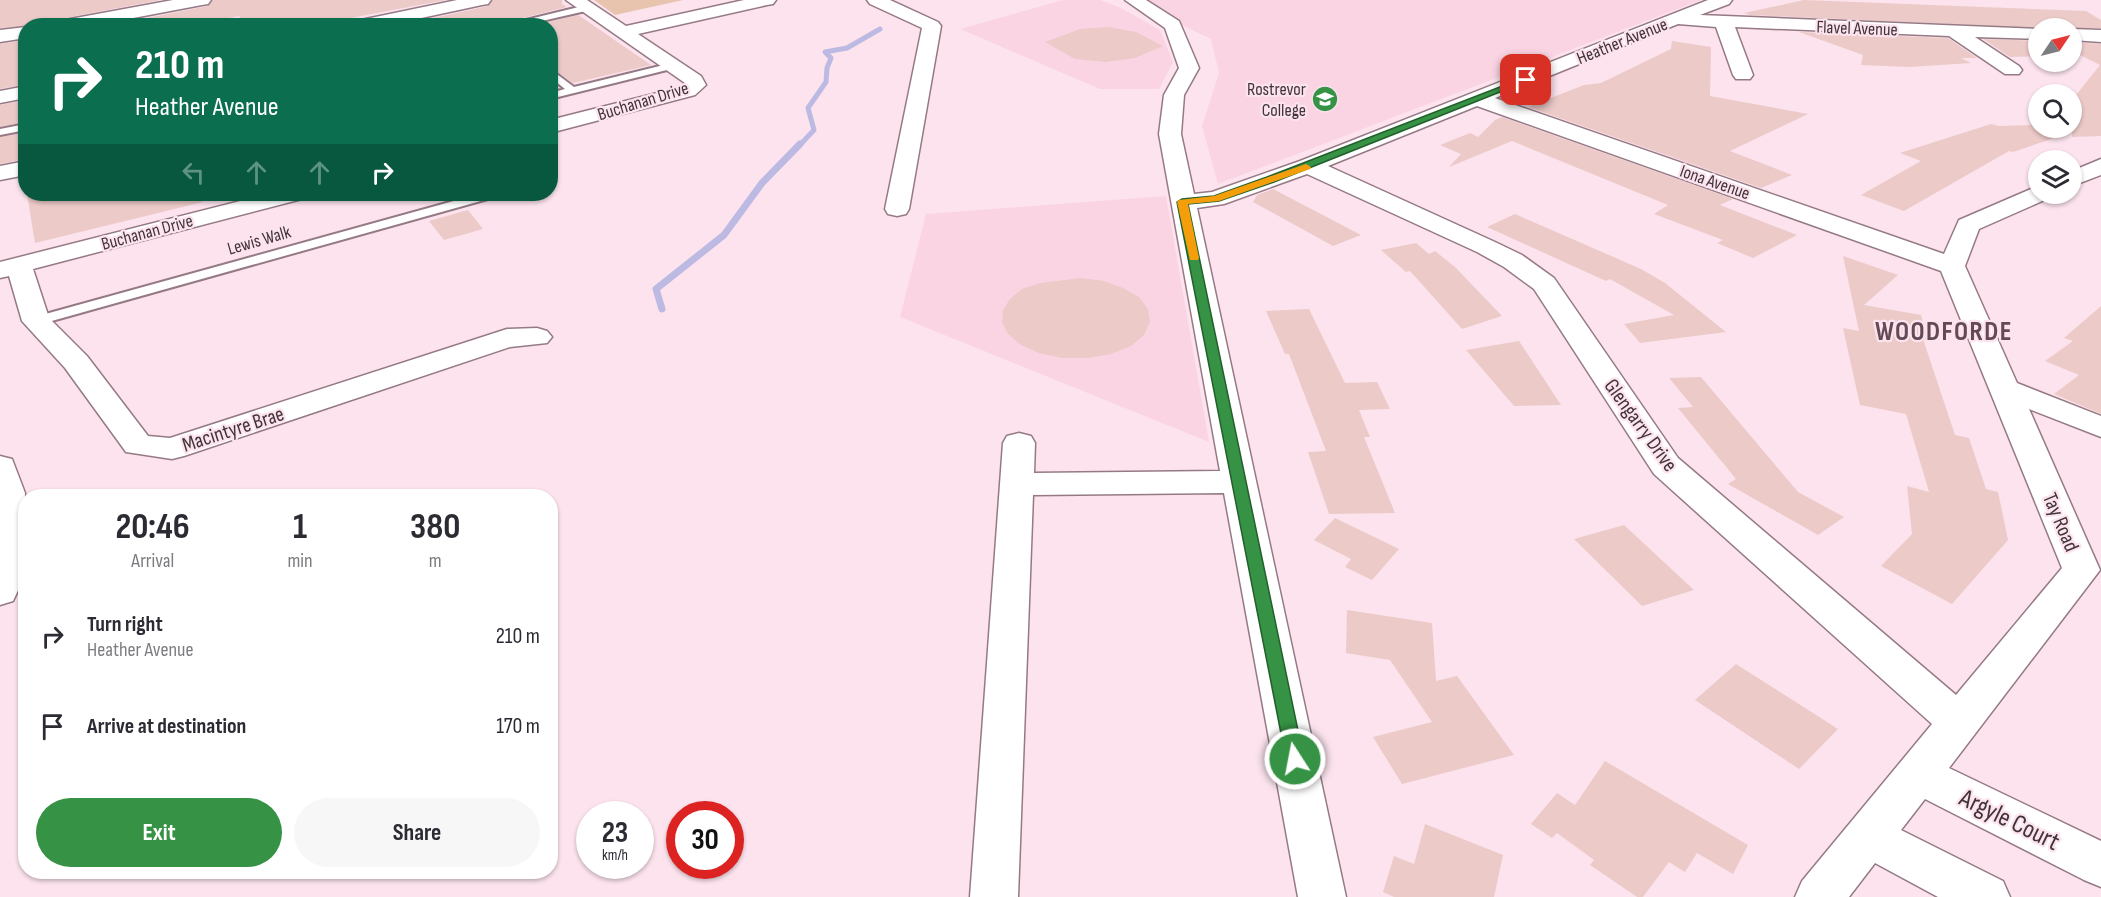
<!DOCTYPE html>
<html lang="en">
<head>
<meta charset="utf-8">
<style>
  :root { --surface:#fff; --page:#f7f7f7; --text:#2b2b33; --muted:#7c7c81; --accent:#369244 }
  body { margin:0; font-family:"Sofia Sans Condensed",sans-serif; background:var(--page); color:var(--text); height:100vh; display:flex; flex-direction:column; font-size:22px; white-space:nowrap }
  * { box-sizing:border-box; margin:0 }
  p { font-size:20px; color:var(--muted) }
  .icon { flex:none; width:33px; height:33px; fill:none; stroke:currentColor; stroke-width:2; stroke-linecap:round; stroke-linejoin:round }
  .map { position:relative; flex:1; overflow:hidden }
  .details { position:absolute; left:18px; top:489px; width:540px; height:390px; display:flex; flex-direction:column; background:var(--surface); border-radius:24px; box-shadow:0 2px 4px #0004 }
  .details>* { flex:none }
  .banner { position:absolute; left:18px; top:18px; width:540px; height:183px; border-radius:24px; box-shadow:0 2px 4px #0004; background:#0b6e4f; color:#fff; overflow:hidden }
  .needle { width:39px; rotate:55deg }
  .buttons { position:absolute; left:2028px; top:18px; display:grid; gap:12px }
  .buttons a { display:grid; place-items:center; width:54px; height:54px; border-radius:50%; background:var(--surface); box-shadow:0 2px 4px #0004; font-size:30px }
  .speed { position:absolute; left:576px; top:801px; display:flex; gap:12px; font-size:30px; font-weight:700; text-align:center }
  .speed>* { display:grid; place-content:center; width:78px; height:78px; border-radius:50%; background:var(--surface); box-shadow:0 2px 4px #0004; line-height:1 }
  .speed small { font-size:15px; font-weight:400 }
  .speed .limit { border:9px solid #d22; background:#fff; color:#111 }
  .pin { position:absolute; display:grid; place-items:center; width:51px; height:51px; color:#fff; margin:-26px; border-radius:12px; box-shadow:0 3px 9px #0006 }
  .me { position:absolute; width:66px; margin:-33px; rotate:349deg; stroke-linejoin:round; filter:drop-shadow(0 0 4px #0008) }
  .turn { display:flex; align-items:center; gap:21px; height:126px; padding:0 18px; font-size:27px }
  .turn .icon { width:78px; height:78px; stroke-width:2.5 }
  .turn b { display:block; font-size:42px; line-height:51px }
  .lanes { display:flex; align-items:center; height:57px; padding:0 18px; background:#0003; justify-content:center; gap:30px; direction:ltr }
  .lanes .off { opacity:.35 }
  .eta { display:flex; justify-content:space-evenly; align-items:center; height:102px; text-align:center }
  .eta b { font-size:36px; font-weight:700; line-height:42px }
  .button { display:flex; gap:12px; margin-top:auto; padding:12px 18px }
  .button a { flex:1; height:69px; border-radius:36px; background:var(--accent); color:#fff; font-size:24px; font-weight:700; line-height:69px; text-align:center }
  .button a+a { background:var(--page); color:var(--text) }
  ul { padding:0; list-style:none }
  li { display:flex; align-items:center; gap:18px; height:90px; padding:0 18px }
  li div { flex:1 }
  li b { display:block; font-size:22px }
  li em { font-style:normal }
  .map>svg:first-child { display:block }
  .built { fill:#fbd4e4 }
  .green { fill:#e8c4ae }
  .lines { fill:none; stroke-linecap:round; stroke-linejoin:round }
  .stream-far1 { stroke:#bcb9e2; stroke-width:5 }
  .stream { stroke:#bcb9e2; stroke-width:7 }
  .building { fill:#eccac8 }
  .lane-casing { stroke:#957a85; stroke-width:4 }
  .street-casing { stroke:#957a85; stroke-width:3 }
  .secondary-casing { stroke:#957a85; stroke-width:3 }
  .lane { fill:#fff; fill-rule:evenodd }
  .street { fill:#fff; fill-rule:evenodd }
  .secondary { fill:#fff; fill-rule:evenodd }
  .route { fill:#369244; stroke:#235f2c; stroke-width:1.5 }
  .slow { fill:#f59e0b }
  .labels { text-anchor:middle; stroke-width:4.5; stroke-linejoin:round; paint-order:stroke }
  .far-street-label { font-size:18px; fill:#403439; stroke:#fce3ee }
  .far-poi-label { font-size:18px; fill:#403439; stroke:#fce3ee; text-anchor:end }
  .street-label { font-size:21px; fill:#403439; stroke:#fce3ee }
  .near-street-label { font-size:26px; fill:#403439; stroke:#fce3ee }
  .district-label { font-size:27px; font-weight:bold; letter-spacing:1.5px; fill:#634a55; stroke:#fce3ee }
</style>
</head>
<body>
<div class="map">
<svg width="2101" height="897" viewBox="0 0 2101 897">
  <rect width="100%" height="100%" fill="#fce3ee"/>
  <path class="built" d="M1063,0H1100L1121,8L1160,30L1173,62L1159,89H1100L960,29Z
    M1130,0H1701L1218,184L1202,126L1219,73L1211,39Z
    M1166,196L1209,442L900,317L926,214Z"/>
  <path class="green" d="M594,0H683L615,15Z"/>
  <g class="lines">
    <path class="stream-far1" d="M799,146L814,130L808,108L826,82L827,68L831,58L825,52L847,48L880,29"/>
    <path class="stream" d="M662,309L656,289L724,235L762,183L800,144"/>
  </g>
  <path class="building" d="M0,0H161L59,19L48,26L0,28Z
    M213,0H446L308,26H245L239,16L189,26H106L208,6Z
    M493,0H562V4L567,7L490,26H397L488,6Z
    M1804,0L2086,11L2101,20V28H2040L1750,15L1744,13Z
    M578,15L587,21L651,65L573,83L550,67V26H532Z
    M1108,27L1136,32L1163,46L1135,58L1105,62L1075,59L1045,42L1080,29Z
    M1799,32L1948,38L1977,58H1961L1971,63L1909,67L1861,65L1863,55Z
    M1983,39L2038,41V56L2010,57Z
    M26,40V84L0,89V44Z
    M1672,41L1711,47L1710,96L1808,114L1730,151L1792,175L1761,188L1528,107L1584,85L1601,83L1671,49Z
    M2072,42L2101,44V136L2072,137V132L2013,152L2009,151L1904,211L1861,195L1921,161L1900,153L1991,124L1999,126L2038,125V128H2072V100L2100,65L2072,51Z
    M26,100V122L0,127V105Z
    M1502,117L1733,199L1720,205L1797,235L1753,258L1717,243L1723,240L1654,214L1668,205L1512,141L1449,167L1461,154L1440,145L1470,133L1478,137L1495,120Z
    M26,132V159L0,164V137Z
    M1273,189L1361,235L1333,246L1253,202L1257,195Z
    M27,194H202L203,202L35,243Z
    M468,210L483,229L444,240L429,221Z
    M1515,214L1641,269L1665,283L1726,332L1640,343L1624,324L1674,315L1610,279L1606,281L1487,227Z
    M1416,243L1429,254L1435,251L1455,267L1502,316L1462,329L1410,271L1406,272L1381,250Z
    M1843,256L1898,275L1864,305L1921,315L1928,341L1923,339L1955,435L1969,438L1986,489L1998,492L2008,540L1952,604L1881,566L1912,534L1907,486L1929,492L1906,414L1860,405L1843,328L1859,331Z
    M1081,278L1104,281L1123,288L1139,297L1148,309L1150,322L1144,335L1131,346L1111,354L1088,358H1062L1039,353L1021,345L1008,334L1002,322L1003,310L1010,299L1022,289L1040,283Z
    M2101,306V414L2054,394L2079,375L2045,361L2073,341L2064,338Z
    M1309,309L1345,383L1377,382L1390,409L1359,410L1370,437H1364L1395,513L1329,514L1308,452L1326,451L1289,354H1285L1266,311Z
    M1519,341L1561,405L1514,406L1466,350Z
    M1701,377L1798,492L1844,517L1818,535L1728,484L1736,479L1678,408L1693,407L1669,378Z
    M1335,518L1399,549L1372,580L1345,567L1351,559L1314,540Z
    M1624,525L1694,590L1642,606L1574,539Z
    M1347,610L1432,623L1436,681L1457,676L1514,755L1402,784L1373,737L1432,722L1390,660L1346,653Z
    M1736,664L1838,729L1799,769L1695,700Z
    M1605,761L1748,845L1733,874L1697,853L1685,872L1669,862L1643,897H1637L1590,865L1594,860L1557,833L1552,838L1531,824L1557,793L1575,805Z
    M1425,824L1503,855L1494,897H1394L1383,892L1394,856L1414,864Z"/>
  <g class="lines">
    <g class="lane-casing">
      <path id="lane" d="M587,5L591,8L590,10L520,26H501Z
        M672,63L675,64V68L550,99V93L565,89L550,77V69L574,87Z
        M26,124V130L0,135V129Z
        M479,194H497L495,197L41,324L36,325L29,321L31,318Z"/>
    </g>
    <g class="street-casing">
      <path id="street" d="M457,0H491L488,4L482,5L384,26H347L356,21Z
        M566,0H587L626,26L744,0H776L773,4L767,5L638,34L701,76L706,85L695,95L550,133V120L681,87L685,83Z
        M867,0H890L938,22L941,26L909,209L906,214L897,216L888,214L885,209L922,28L870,4Z
        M1125,0H1146L1179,21L1199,68L1184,95L1181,134L1194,194L1212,192L1300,161L1708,0H1732L1729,4L1700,15L2038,29V39L1975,37L2019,66L2022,70L2019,74H2005L1949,36L1735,27L1753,75L1750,79H1736L1733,75L1716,27L1678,24L1495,98L1944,254L1959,220L2031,189L2038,187V194H2051L2047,199L1979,229L1965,266L2017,383L2101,416V437L2029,409L2100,570L1949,768L2101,841V887L2084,880L1925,799L1901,830L2003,881L2010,897H1938L1875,863L1849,897H1795L1802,881L1932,724L1654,474L1534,289L1504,267L1477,252L1307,174L1224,204L1197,208L1346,897H1298L1224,493L1033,495L1018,897H970L1003,443L1007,436L1019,433L1031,436L1035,443L1034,473L1220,471L1159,134L1164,95L1179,68L1165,28ZM1477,106L1941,271L2062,568L1956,695L1678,458L1554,278L1522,255L1495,242L1328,166Z
        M2072,29L2101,30V42L2072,40Z
        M26,86V98L0,103V91Z
        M2101,159V175L2072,186V171Z
        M26,161V175L0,180V166Z
        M268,194H306L302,199L33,269L49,318L87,356L148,436L170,438L507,329L537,328L547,331L552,337L547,343L510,347L184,456L172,459L126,452L65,368L22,321L9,276L0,278V262Z"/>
    </g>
    <g class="secondary-casing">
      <path id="secondary" d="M173,0H211L208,4L202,5L91,26H50L59,21Z
        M26,27V38L0,42V30Z
        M0,456L12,459L25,493L21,584L13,601L0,605Z"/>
    </g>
    <use href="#lane" class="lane"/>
    <use href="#street" class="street"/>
    <use href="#secondary" class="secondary"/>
  </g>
  <path class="route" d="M1523,78L1530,80L1274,182L1219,201L1188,204L1304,759L1301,764L1295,766L1288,764L1286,759L1177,202L1182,199L1214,196L1267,177Z"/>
  <path class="slow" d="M1306,164L1311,167L1310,169L1219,201L1188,204L1199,258L1198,260H1190L1177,202L1179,200L1214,196Z"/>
  <defs>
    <g id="school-disc" transform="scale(1.35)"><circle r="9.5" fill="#369244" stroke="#fce3ee"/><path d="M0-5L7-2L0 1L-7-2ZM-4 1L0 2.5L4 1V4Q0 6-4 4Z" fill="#fff"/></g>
  </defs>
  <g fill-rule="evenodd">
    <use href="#school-disc" x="1325" y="99"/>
  </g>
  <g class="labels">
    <g class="far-street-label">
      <text transform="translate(1857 28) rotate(2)" y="6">Flavel Avenue</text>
      <text transform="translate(1622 41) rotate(-22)" y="6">Heather Avenue</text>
      <text transform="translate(643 101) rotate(-17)" y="6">Buchanan Drive</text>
      <text transform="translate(1715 182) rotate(19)" y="6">Iona Avenue</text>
      <text transform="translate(147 232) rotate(-15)" y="6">Buchanan Drive</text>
      <text transform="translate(259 240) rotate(-16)" y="6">Lewis Walk</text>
    </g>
    <g class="far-poi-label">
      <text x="1306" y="95">Rostrevor<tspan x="1306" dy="21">College</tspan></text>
    </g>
    <g class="street-label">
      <text transform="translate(1641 425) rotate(54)" y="7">Glengarry Drive</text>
      <text transform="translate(233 429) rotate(-18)" y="7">Macintyre Brae</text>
      <text transform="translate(2061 522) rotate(67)" y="7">Tay Road</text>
    </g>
    <g class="near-street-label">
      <text transform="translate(2010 819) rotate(26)" y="9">Argyle Court</text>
    </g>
    <g class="district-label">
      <text x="1944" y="340">WOODFORDE</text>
    </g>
  </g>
</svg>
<div class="buttons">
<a><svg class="needle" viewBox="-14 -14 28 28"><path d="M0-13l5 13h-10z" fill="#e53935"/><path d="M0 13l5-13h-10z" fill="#7c7c81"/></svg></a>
<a><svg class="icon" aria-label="search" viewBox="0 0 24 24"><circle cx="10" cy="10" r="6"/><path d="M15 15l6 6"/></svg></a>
<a><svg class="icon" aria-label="layers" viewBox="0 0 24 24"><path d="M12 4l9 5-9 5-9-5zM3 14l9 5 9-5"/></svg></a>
</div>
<div class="speed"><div>23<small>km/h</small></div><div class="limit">30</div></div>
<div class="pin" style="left:1526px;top:80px;background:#d93025"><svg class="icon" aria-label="arrive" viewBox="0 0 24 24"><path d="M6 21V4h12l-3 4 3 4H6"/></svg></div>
<svg class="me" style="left:1295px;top:759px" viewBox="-20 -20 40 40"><circle r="17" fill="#369244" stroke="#fff" stroke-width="3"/><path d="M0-11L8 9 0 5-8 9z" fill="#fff"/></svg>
<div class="banner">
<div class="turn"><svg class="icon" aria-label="right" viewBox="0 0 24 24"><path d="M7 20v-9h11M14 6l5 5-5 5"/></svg><div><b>210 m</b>Heather Avenue</div></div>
<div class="lanes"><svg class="icon off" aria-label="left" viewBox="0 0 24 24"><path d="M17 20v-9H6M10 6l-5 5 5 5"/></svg><svg class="icon off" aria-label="ahead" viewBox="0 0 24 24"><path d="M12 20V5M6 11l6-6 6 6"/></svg><svg class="icon off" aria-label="ahead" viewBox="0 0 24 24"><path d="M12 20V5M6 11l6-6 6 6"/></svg><svg class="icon" aria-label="right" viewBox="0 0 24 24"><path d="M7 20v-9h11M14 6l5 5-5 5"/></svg></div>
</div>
<section class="details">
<div class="eta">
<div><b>20:46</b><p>Arrival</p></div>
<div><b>1</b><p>min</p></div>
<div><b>380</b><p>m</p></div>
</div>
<ul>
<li><svg class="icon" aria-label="right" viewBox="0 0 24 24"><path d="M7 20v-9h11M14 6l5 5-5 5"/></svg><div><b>Turn right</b><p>Heather Avenue</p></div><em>210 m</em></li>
<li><svg class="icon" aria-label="arrive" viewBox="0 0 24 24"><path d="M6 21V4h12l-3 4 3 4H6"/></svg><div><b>Arrive at destination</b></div><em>170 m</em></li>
</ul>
<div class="button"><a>Exit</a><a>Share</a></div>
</section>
</div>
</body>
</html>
